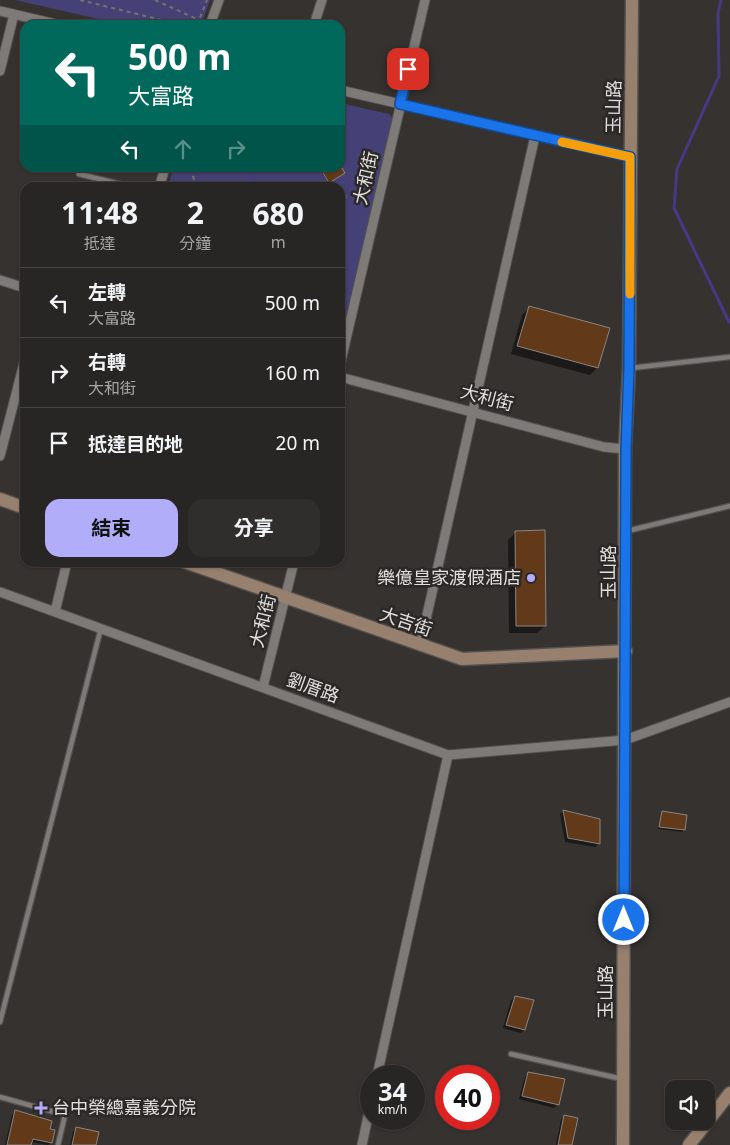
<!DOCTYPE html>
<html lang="zh-TW">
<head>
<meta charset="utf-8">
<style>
  :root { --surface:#282624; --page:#302e2c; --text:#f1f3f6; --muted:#a5a5a6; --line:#444341; --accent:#b2adf9 }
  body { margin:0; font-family:"Noto Sans","Noto Sans TC",sans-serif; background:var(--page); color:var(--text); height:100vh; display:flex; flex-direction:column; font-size:19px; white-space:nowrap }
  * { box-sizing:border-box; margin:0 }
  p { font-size:16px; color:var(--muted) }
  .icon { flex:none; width:28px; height:28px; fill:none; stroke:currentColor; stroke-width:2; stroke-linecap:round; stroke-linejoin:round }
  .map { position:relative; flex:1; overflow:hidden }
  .side { position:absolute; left:20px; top:182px; width:325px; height:385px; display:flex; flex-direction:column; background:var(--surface); border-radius:15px; box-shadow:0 1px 4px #0004,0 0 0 1px var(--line) }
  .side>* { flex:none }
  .guide { position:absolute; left:20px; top:20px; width:325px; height:152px; border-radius:15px; box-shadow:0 1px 4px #0004,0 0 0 1px var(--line); background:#00695c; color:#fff; overflow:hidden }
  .buttons { position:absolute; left:665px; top:1080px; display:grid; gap:10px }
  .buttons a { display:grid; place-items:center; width:50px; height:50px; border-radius:10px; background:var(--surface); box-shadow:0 1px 4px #0004,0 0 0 1px var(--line); font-size:25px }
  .speed { position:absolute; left:360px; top:1065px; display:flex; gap:10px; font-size:25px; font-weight:700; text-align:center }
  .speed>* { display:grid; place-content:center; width:65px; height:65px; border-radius:50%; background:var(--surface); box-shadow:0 1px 4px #0004,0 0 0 1px var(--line); line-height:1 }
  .speed small { font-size:12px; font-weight:400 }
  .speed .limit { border:8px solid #d22; background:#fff; color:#111 }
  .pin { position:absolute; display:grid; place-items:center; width:42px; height:42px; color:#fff; margin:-21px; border-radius:10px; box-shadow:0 2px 8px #0006 }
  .me { position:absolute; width:55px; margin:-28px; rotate:0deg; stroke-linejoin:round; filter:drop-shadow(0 0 4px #0008) }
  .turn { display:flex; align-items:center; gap:18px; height:105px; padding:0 25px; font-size:22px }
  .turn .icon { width:65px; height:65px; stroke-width:2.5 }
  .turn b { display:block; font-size:35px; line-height:42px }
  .lanes { display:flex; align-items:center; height:48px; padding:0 25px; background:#0003; justify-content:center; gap:25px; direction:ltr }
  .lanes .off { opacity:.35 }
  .eta { display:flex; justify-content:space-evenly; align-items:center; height:85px; text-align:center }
  .eta b { font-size:30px; font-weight:700; line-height:35px }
  .cta { display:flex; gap:10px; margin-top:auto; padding:10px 25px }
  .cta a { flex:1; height:58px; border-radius:15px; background:var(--accent); color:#111; font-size:20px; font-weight:700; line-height:58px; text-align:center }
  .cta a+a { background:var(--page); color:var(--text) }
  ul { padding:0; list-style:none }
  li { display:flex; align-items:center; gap:15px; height:70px; padding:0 25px; border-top:1px solid var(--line) }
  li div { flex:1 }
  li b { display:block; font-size:19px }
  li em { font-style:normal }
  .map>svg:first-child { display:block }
  .green { fill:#454076 }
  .shadow { fill:#0007 }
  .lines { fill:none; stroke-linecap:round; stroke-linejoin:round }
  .stream { stroke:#463a86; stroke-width:3 }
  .building { fill:#623919; stroke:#898684 }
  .lane-casing { stroke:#53514f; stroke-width:7 }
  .street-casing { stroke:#53514f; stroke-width:11 }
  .secondary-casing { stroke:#53514f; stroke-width:15 }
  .path { stroke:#757371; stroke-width:2; stroke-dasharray:4 4; stroke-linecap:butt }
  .lane { stroke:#7d7a78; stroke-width:4.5 }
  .street { stroke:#7d7a78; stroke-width:9 }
  .secondary { stroke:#98806e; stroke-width:12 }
  .route-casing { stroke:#114b97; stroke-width:12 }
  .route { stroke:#1a73e8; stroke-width:9 }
  .slow { stroke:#f59e0b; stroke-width:9 }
  .poi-dot { fill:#b2adf9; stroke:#2b2826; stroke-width:2 }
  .labels { text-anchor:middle; stroke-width:5; stroke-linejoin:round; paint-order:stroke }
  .street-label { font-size:18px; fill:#e0dfdd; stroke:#2b2826 }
  .poi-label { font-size:18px; fill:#e0dfdd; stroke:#2b2826; text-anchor:end }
</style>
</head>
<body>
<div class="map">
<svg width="730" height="1145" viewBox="0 0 730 1145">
  <rect width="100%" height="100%" fill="#353230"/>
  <path class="green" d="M15,0H210L201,25H125Z
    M340,103L389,114L396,122L340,355V188H168L173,168H340Z"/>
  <path class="shadow" d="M340,167L344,173L328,183L319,168Z
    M530,307L597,368L590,375L511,354L522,315Z
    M516,532L545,626L537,633H509L508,540Z
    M564,811L599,843L595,847L565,842L560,814Z
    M662,812L684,830L682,832L658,829Z
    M515,997L524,1030L521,1033L503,1028L511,1000Z
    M529,1073L558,1104L554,1108L519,1099L525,1077Z
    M16,1111L49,1130L51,1143L48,1145L31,1142L30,1145H5L12,1115Z
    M565,1116L571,1145H556L561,1120Z
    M77,1128L94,1145H70L73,1132Z"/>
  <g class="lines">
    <path class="stream" d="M721,0L718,13L719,76L677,169L674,208L729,322
      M248,168L259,188"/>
  </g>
  <path class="building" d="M320,168H342L345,173L329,183Z
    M529,306L610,328L598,368L517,346Z
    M545,530L546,626H516L515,531Z
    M563,810L600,819V844L568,838Z
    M662,811L687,815L685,830L659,827Z
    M515,996L534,1000L525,1030L506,1025Z
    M528,1072L565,1079L559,1105L522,1096Z
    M15,1110L52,1121L50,1129L55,1130L52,1143L33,1139L31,1145H7Z
    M564,1115L578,1118L572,1145H558Z
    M76,1127L99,1132L96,1145H72Z"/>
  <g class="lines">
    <g class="lane-casing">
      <path id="lane" d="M79,174L136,188
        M631,368L730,357
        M627,531L730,506
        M0,1022L101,628
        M511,1054L622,1079
        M0,1097L65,1115L58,1145"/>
    </g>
    <g class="street-casing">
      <path id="street" d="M0,11L60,25
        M210,25L219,0
        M314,25L322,0
        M0,71L14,14
        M340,90L630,157
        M159,188L165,168
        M0,280L25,288
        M340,365L425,0
        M340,377L604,447L625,449
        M0,456L25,359
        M0,592L448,755L625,740L730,702
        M55,612L67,562
        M420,646L535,136
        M263,687L294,562
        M377,1076L448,755
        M362,1145L371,1102"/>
    </g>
    <g class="secondary-casing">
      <path id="secondary" d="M0,499L25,508
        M185,562L462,659L626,651
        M623,1145L625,449L629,368L632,0
        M689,1145L730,1093"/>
    </g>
    <path class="path" d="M80,0L182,25
      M155,0L199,20
      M197,25L207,0
      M191,168L196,188
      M340,222L344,213L346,192"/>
    <use href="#lane" class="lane"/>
    <use href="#street" class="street"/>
    <use href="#secondary" class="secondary"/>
  </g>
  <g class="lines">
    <g class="route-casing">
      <path id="route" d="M408,69L400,104L630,157L629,368L626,449L624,920"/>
    </g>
    <use href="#route" class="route"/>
    <path class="slow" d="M562,142L630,157V294"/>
  </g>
  <g class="poi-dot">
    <circle cx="531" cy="578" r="5"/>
    <path d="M38.5 1100.5h5v5h5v5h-5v5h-5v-5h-5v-5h5z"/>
  </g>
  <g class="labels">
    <g class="street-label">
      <text transform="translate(614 107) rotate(-89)" y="6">玉山路</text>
      <text transform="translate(366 178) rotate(-77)" y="6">大和街</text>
      <text transform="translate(487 398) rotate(15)" y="6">大利街</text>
      <text transform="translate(609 572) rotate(-90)" y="6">玉山路</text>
      <text transform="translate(263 621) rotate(-76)" y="6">大和街</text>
      <text transform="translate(406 622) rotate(19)" y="6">大吉街</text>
      <text transform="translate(313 688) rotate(20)" y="6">劉厝路</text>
      <text transform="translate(606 992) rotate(-90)" y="6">玉山路</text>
    </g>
    <g class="poi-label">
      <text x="521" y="584">樂億皇家渡假酒店</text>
      <text x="52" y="1114" text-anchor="start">台中榮總嘉義分院</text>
    </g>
  </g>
</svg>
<div class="buttons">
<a><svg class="icon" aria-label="sound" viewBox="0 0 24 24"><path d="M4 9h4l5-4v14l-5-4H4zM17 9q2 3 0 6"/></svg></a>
</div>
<div class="speed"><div>34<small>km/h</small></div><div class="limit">40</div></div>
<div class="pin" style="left:408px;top:69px;background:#d93025"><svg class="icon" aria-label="arrive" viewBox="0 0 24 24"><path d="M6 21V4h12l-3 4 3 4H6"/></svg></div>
<svg class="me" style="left:624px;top:920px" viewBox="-20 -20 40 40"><circle r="17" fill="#1a73e8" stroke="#fff" stroke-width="3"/><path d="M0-11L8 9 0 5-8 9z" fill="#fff"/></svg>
<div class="guide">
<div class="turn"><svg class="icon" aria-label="left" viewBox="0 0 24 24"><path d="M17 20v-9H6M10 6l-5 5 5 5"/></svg><div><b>500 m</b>大富路</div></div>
<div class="lanes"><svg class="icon" aria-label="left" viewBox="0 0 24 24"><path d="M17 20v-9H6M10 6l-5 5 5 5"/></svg><svg class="icon off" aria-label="ahead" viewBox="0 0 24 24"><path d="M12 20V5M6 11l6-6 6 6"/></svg><svg class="icon off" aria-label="right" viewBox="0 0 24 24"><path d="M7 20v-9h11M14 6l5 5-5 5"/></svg></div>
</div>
<section class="side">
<div class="eta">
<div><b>11:48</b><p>抵達</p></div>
<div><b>2</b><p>分鐘</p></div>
<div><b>680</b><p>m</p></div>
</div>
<ul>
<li><svg class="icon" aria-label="left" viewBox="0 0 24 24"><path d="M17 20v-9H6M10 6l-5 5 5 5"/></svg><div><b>左轉</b><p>大富路</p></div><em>500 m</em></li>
<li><svg class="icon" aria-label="right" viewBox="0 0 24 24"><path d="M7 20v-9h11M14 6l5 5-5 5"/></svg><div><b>右轉</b><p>大和街</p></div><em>160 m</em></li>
<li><svg class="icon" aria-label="arrive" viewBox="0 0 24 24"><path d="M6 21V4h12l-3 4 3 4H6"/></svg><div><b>抵達目的地</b></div><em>20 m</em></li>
</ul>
<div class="cta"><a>結束</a><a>分享</a></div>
</section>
</div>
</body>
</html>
